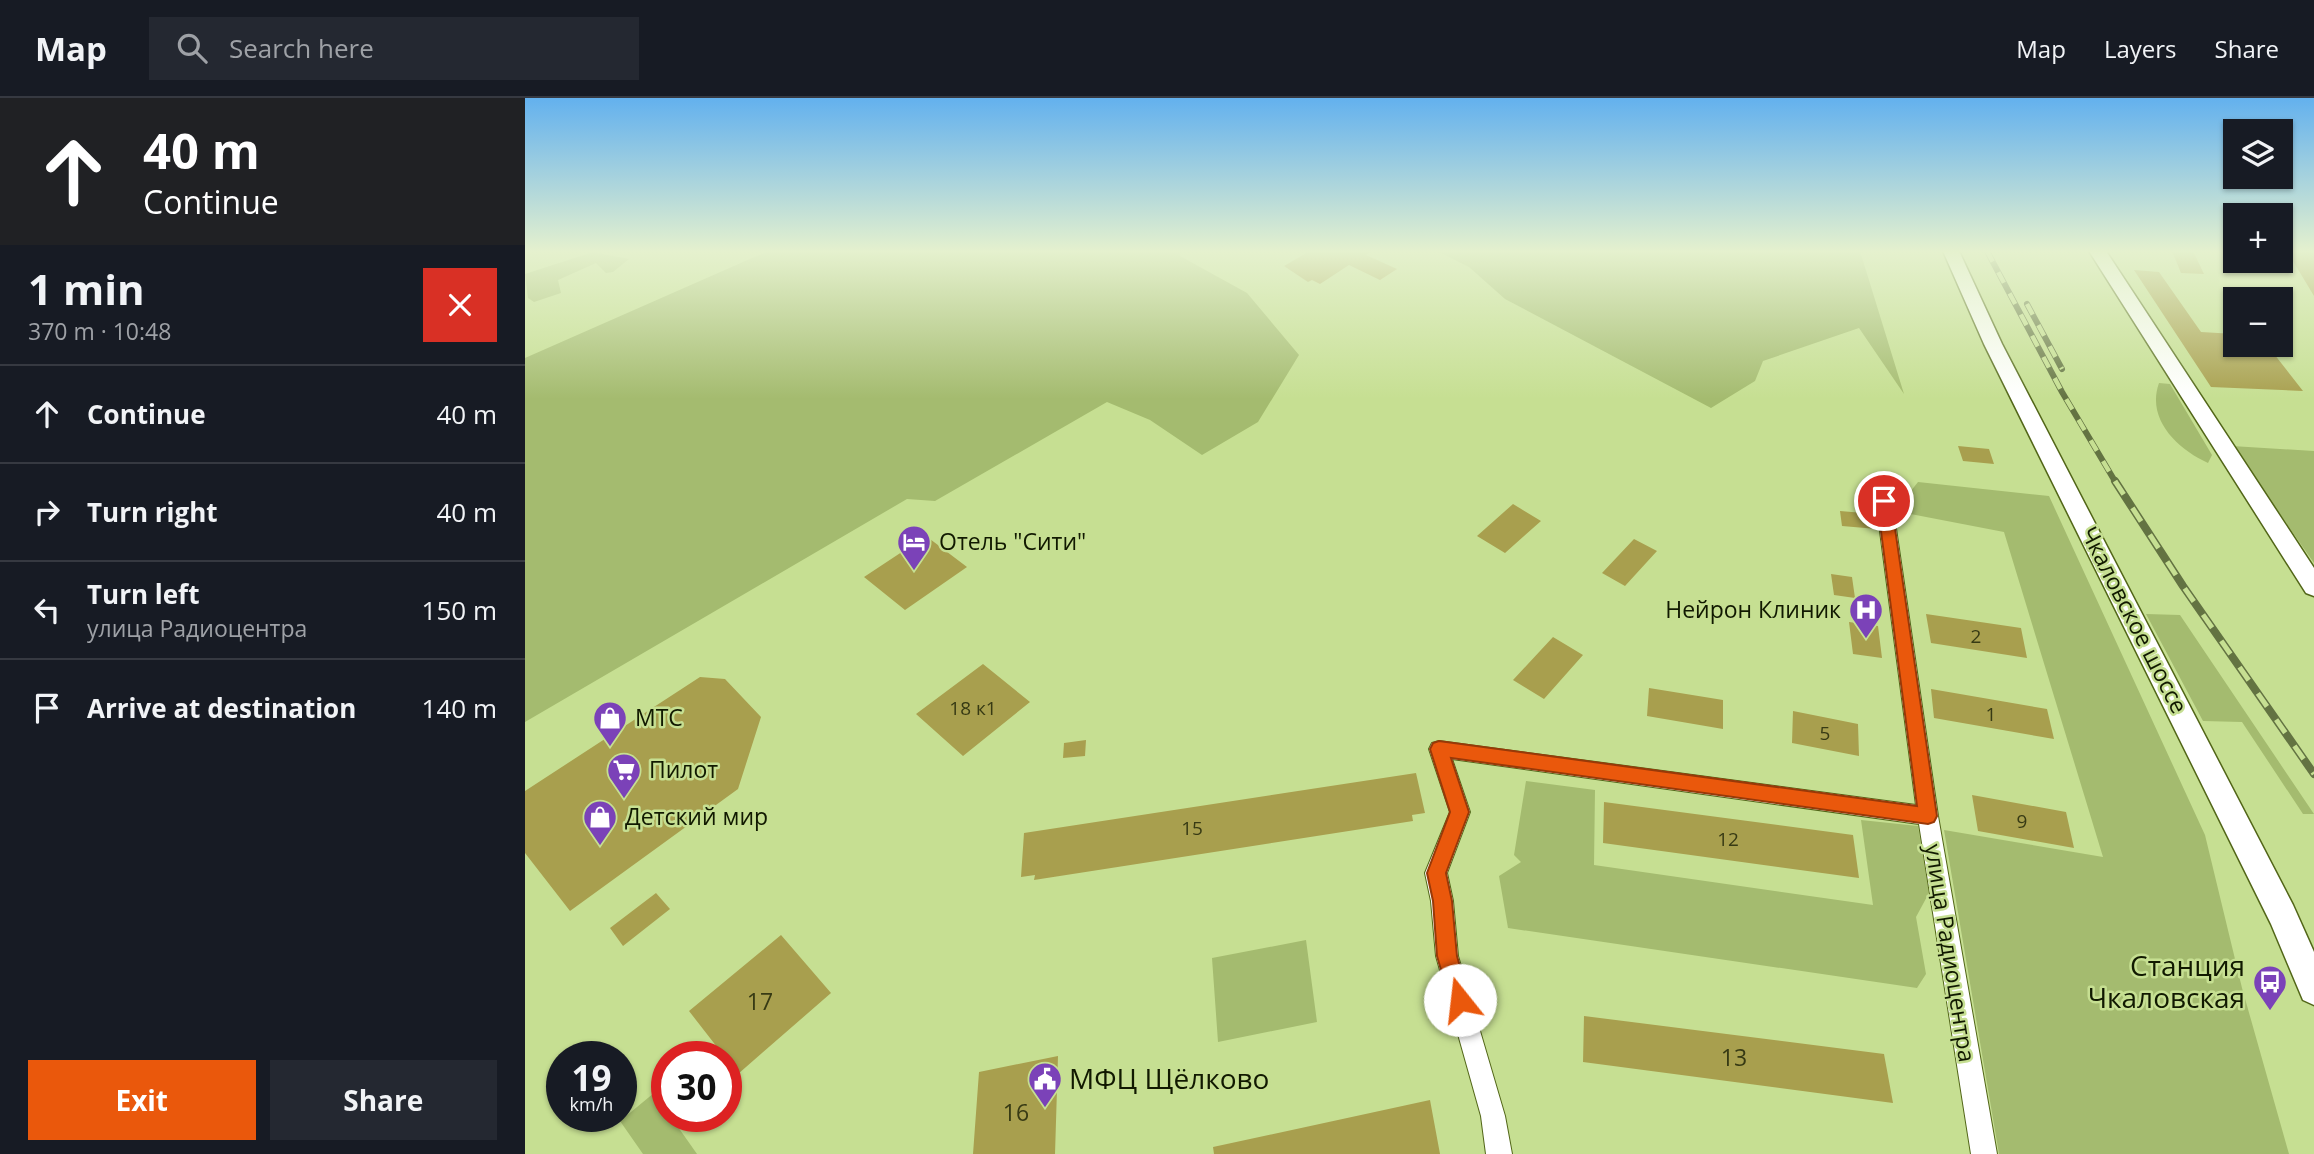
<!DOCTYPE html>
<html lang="en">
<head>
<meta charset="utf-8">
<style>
  :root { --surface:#171b24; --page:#242831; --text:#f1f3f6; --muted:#9ea1a6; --line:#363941; --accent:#ea580c }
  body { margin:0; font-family:"Open Sans",sans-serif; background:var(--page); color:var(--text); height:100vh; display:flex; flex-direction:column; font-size:26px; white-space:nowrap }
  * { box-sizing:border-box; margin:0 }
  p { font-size:23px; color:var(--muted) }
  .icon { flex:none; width:38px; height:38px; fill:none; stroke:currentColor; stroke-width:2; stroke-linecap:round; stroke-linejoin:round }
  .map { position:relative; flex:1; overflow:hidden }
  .panel { display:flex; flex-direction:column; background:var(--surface); width:525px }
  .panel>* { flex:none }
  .guide { background:#202124; color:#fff; overflow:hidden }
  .buttons { position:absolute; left:1698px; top:21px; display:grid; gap:14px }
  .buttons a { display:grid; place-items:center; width:70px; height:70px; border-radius:0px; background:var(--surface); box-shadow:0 2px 5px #0004; font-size:35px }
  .speed { position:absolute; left:21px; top:943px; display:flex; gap:14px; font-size:35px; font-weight:700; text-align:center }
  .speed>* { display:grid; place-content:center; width:91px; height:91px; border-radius:50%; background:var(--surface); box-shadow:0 2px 5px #0004; line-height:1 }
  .speed small { font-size:18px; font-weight:400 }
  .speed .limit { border:10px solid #d22; background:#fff; color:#111 }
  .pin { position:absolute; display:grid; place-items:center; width:60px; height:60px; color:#fff; margin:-30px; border:4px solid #fff; border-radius:50%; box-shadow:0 2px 7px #0007 }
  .me { position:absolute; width:77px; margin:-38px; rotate:344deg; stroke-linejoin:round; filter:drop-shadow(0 0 5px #0008) }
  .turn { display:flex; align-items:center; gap:24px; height:147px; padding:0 28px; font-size:32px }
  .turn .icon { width:91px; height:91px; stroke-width:2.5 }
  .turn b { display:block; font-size:49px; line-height:60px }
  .round { display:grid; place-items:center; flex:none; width:74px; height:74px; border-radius:0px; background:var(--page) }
  .head { display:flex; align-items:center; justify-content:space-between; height:119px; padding:0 28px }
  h1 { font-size:42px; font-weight:700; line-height:52px }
  .primary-button { display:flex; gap:14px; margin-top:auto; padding:14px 28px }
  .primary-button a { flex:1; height:80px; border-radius:0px; background:var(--accent); color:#fff; font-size:28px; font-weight:700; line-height:80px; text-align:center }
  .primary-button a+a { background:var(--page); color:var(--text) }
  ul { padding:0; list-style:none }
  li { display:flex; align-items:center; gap:21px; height:98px; padding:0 28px; border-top:2px solid var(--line) }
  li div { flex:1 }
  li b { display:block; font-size:26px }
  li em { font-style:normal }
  header { display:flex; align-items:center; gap:42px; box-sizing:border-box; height:98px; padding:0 35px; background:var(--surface); border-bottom:2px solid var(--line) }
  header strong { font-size:33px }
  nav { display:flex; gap:38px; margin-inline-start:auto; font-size:24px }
  .search { width:490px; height:63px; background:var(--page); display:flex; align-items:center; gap:18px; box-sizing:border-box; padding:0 24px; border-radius:0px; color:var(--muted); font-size:26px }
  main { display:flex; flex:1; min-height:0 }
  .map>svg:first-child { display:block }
  .green { fill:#a4bb6f }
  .building { fill:#a89f4e }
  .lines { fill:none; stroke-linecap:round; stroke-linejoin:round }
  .street-casing { stroke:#526618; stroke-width:2 }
  .secondary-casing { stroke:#526618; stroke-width:3 }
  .street { fill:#fff; fill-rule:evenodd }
  .secondary { fill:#fff; fill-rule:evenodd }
  .rail-far1-casing { stroke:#637342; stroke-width:6 }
  .rail-casing { stroke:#637342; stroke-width:8 }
  .rail-far1 { stroke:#c6df92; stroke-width:4.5; stroke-dasharray:12; stroke-linecap:butt }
  .rail { stroke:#c6df92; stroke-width:5; stroke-dasharray:16; stroke-linecap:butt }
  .route { fill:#ea580c; stroke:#983908; stroke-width:2 }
  .labels { text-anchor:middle; stroke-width:5; stroke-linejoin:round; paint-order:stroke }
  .number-label { font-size:19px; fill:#373a14 }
  .poi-label { font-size:23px; fill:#111900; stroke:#c6df92; text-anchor:start }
  .street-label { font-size:23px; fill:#111900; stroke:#c6df92 }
  .near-number-label { font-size:23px; fill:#373a14 }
  .near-poi-label { font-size:28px; fill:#111900; stroke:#c6df92; text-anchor:end }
</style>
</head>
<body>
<header>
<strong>Map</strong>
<div class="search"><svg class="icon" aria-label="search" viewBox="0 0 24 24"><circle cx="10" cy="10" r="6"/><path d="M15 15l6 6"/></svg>Search here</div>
<nav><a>Map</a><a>Layers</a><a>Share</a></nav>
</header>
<main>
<section class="panel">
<div class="guide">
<div class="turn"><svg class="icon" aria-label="ahead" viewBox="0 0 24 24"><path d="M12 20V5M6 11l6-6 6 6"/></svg><div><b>40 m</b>Continue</div></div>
</div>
<div class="head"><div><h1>1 min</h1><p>370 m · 10:48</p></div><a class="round" style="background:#d93025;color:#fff"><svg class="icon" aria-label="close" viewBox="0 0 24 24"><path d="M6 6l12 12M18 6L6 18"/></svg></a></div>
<ul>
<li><svg class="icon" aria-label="ahead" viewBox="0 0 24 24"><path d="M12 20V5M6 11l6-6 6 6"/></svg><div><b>Continue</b></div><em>40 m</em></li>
<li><svg class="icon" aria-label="right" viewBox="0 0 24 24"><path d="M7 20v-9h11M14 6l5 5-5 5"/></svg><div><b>Turn right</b></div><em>40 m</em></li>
<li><svg class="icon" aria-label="left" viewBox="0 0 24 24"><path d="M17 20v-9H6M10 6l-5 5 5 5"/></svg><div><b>Turn left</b><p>улица Радиоцентра</p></div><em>150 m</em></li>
<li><svg class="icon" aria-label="arrive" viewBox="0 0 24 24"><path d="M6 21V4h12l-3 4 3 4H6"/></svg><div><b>Arrive at destination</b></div><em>140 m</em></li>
</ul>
<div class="primary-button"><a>Exit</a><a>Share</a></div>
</section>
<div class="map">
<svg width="1789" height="1056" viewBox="0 0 1789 1056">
  <rect width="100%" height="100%" fill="#c6df92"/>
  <path class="green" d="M243,153H654L655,158L722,195L774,257L733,324L677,357L625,322L582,304L410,403L382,401L0,624V260Z
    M912,153H1335L1379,296L1334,230L1238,263L1230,283L1186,310L980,201L944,169Z
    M68,154L104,161L88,174L81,175L71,165L33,182L36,195L9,204L3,200L0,176Z
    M1634,285L1645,286L1687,357L1683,365C1652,351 1621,321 1634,285Z
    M1707,348L1789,353V465Z
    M1393,384L1524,398L1680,737L1717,890L1764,1056H1474L1419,732L1578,759L1479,434L1370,413Z
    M1621,516L1655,517L1789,716H1778L1717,624L1678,623Z
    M1001,683L1070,692L1069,767L1348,807L1336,722L1393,728L1404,795L1391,819L1401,876L1392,890L983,830L974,778L996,764L989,757Z
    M781,842L792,924L693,944L687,860Z
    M129,995L142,1013V1018L146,1019L172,1056H118L95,1023Z"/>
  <path class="building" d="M785,153H847L841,157L872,171L855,182L824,167L795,186L787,182L783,184L759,168Z
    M1647,153H1668L1679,176L1656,175Z
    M1762,153H1789V198Z
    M1609,172L1634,174L1676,234L1710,236V247H1742L1778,293L1686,289Z
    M1433,348L1464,351L1469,366L1438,363Z
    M988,406L1016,423L980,455L952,438Z
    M1315,413L1350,416L1352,431L1317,428Z
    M401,438L442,469L380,512L339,479Z
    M1109,441L1132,453L1100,488L1077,475Z
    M1306,476L1327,479L1330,500L1309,497Z
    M1401,516L1496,530L1502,560L1406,545Z
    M1324,524L1353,528L1357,560L1328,556Z
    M1028,539L1058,557L1019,601L988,582Z
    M458,566L505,604L438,658L391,616Z
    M175,579L200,581L236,619L213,691L45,813L0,755V693Z
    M1124,590L1198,602V631L1122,618Z
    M1406,591L1522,611L1529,641L1409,620Z
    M1268,613L1333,626L1334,658L1267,645Z
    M561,642L560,658L538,660L539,645Z
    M891,675L900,715L887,717L888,723L509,782L510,777L496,779L499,735Z
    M1447,697L1541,714L1549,750L1453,733Z
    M1079,704L1328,737L1334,780L1078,745Z
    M131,795L145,811L98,848L85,830Z
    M256,837L306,895L213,976L164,913Z
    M1059,918L1359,956L1368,1005L1058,964Z
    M533,958L530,1056H448L454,974Z
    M905,1002L915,1056H689L688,1049Z"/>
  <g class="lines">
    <g class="street-casing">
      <path id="street" d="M1359,398L1367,403L1413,718L1472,1056H1446L1394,726L927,661L945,714L922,775L928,803L933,858L980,1018L987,1056H961L956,1018L911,858L906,803L900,775L925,714L904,651L907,645L914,643L1391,707L1351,403Z"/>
    </g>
    <g class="secondary-casing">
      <path id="secondary" d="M1418,153H1434L1477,246L1768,807L1789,854V907L1778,902L1746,826L1459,246Z
        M1564,153H1581L1789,470V498L1781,495Z"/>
    </g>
    <use href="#street" class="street"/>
    <use href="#secondary" class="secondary"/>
    <g class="rail-far1-casing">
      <path id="rail-far1" d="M1462,153L1537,294L1591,385
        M1502,206L1537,271"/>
    </g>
    <g class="rail-casing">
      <path id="rail" d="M1590,383L1658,488L1789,676"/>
    </g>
    <use href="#rail-far1" class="rail-far1"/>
    <use href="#rail" class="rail"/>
  </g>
  <linearGradient id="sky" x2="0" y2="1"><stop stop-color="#63b1ee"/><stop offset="0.51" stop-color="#e5f1ce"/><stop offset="1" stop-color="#e5f1ce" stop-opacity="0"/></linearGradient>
  <rect width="1789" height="301" fill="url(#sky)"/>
  <path class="route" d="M1359,398L1366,403L1412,718L1409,724L1403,726L926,660L944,714L921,775L927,803L932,858L945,902L942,910L935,913L927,910L912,858L908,803L902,775L925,714L905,651L908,645L914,643L1392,708L1352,403Z"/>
  <defs>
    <g id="hotel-pin" transform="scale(1.75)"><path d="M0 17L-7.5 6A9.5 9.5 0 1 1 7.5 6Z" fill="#7b42b8" stroke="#c6df92"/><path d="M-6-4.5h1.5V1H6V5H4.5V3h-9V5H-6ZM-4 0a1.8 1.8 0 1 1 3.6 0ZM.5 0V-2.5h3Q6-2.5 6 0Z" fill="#fff"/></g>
    <g id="hospital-pin" transform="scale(1.75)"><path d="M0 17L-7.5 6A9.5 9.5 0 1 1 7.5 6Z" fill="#7b42b8" stroke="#c6df92"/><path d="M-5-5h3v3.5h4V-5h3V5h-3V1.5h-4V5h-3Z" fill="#fff"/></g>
    <g id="shop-pin" transform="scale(1.75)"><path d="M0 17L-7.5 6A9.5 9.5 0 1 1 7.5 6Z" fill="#7b42b8" stroke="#c6df92"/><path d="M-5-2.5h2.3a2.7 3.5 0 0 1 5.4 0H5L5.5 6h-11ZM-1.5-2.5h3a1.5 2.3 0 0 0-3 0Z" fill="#fff"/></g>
    <g id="supermarket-pin" transform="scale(1.75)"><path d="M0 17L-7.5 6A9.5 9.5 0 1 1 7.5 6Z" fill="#7b42b8" stroke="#c6df92"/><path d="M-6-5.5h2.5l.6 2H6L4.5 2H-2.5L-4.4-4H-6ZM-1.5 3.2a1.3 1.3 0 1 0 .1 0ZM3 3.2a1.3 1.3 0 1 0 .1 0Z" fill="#fff"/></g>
    <g id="bus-pin" transform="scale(1.75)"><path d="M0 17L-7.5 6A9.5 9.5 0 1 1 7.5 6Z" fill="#7b42b8" stroke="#c6df92"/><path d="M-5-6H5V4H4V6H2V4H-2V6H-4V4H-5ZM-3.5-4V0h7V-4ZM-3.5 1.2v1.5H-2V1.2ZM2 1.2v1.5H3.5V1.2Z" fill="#fff"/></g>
    <g id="civic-pin" transform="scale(1.75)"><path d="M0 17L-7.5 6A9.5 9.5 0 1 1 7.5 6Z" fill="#7b42b8" stroke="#c6df92"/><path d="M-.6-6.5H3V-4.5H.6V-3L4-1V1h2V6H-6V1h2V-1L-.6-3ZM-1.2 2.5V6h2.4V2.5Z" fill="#fff"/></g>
  </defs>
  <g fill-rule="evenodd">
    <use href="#hotel-pin" x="389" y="444"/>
    <use href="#hospital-pin" x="1341" y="512"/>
    <use href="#shop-pin" x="85" y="620"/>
    <use href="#supermarket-pin" x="99" y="672"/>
    <use href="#shop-pin" x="75" y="719"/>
    <use href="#bus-pin" x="1745" y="884"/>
    <use href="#civic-pin" x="520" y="981"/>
  </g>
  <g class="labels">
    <g class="number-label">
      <text x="1451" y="545">2</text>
      <text x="448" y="617">18 к1</text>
      <text x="1466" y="623">1</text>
      <text x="1300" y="642">5</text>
      <text x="1497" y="730">9</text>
      <text x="667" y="737">15</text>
      <text x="1203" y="748">12</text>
    </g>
    <g class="poi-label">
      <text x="414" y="452">Отель "Сити"</text>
      <text x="1316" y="520" text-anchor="end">Нейрон Клиник</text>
      <text x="110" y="628">МТС</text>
      <text x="124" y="680">Пилот</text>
      <text x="100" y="727">Детский мир</text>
    </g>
    <g class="street-label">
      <text transform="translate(1609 522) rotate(63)" y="8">Чкаловское шоссе</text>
      <text transform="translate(1425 855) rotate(81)" y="8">улица Радиоцентра</text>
    </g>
    <g class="near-number-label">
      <text x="235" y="912">17</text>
      <text x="1209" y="968">13</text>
      <text x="491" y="1023">16</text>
    </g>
    <g class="near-poi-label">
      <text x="1720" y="878">Станция<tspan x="1720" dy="32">Чкаловская</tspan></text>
      <text x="544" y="991" text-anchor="start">МФЦ Щёлково</text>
    </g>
  </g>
</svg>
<div class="buttons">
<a><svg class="icon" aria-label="layers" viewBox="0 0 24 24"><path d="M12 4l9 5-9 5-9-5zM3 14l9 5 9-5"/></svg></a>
<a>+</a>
<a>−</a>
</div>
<div class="speed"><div>19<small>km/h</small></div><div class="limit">30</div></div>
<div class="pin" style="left:1359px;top:403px;background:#d93025"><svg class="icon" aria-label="arrive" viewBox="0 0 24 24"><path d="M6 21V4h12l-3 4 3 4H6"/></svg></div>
<svg class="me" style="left:935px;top:902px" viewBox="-20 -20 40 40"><circle r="19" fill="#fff"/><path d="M0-13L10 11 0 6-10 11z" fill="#ea580c"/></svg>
</div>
</main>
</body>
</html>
